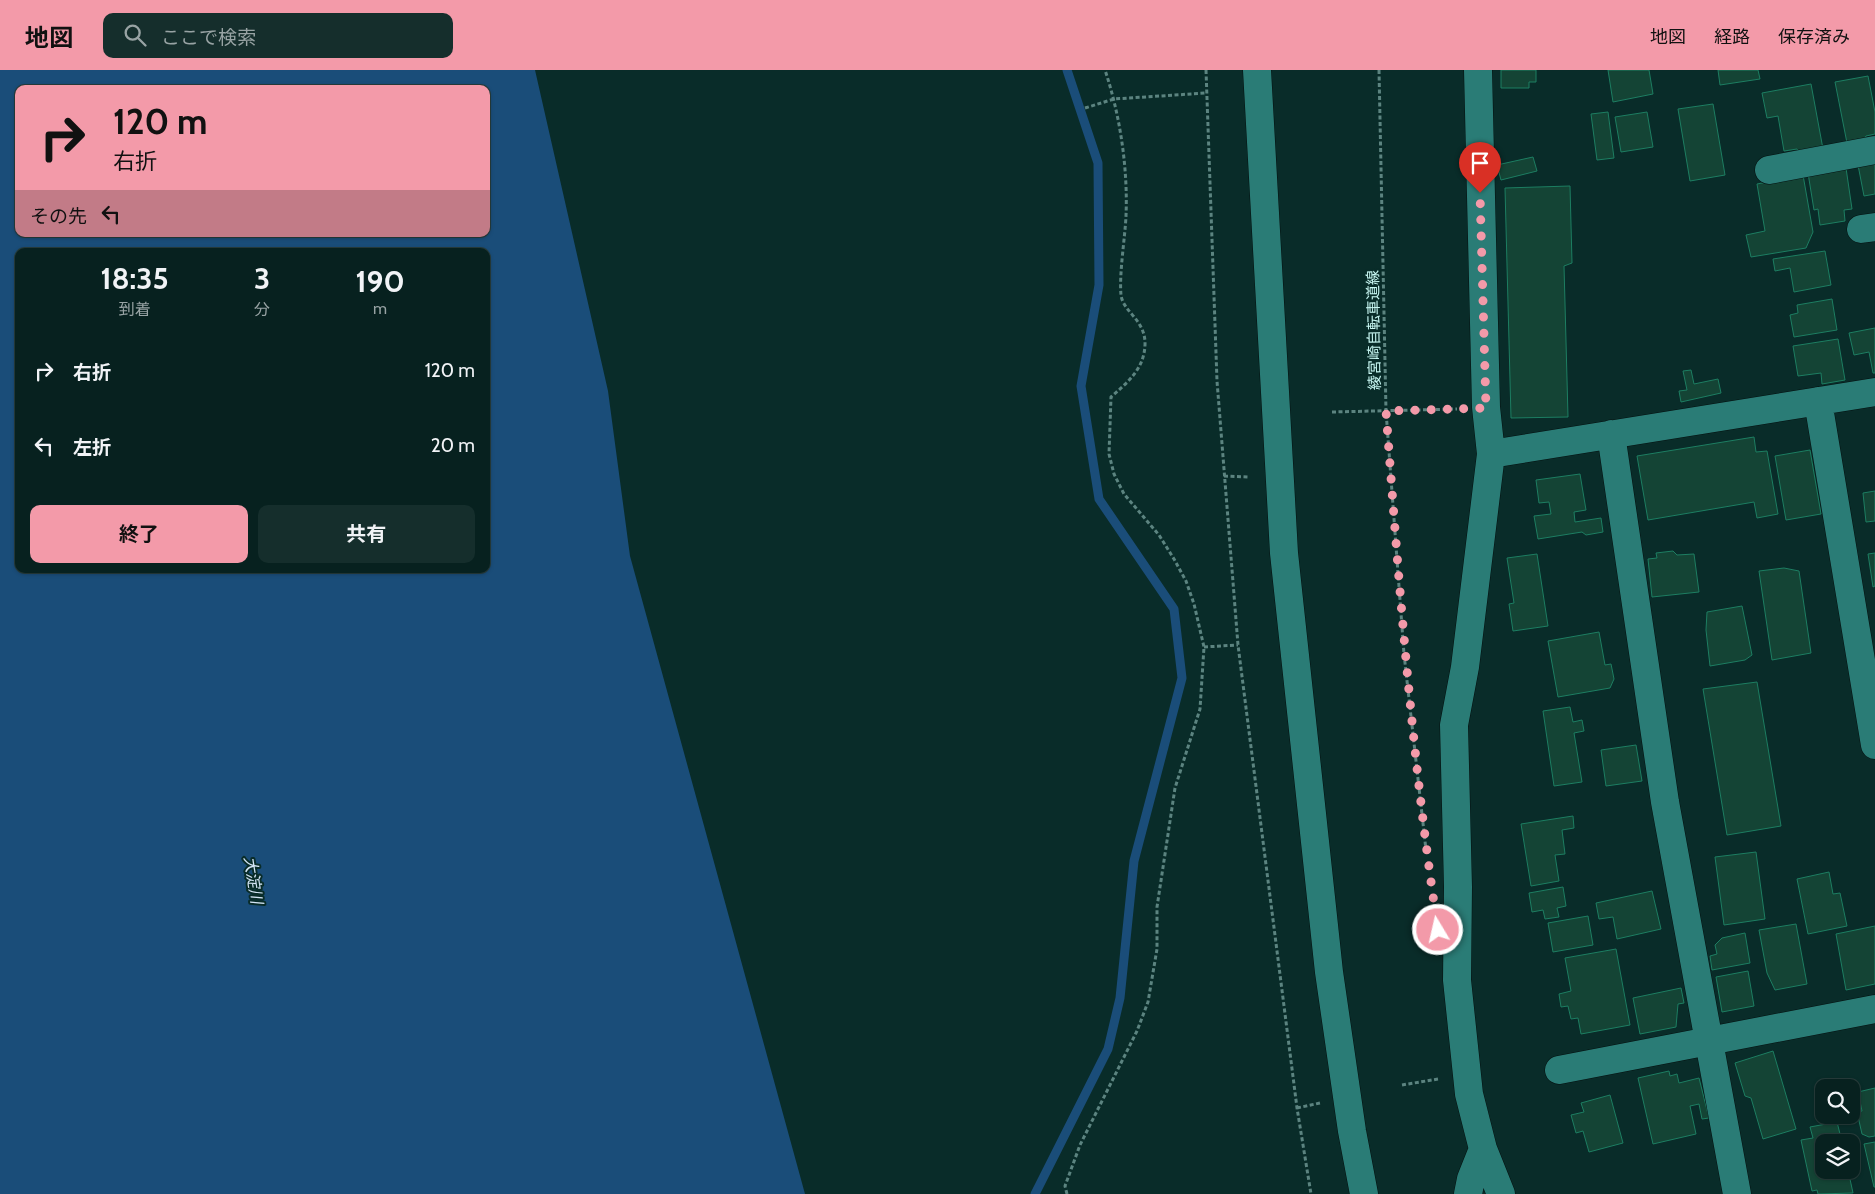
<!DOCTYPE html>
<html lang="ja">
<head>
<meta charset="utf-8">
<style>
  :root { --surface:#07211f; --page:#152e2c; --text:#f1f3f6; --muted:#98a3a4; --line:#283e3d; --accent:#f39aa9 }
  body { margin:0; font-family:Cabin,"Noto Sans JP",sans-serif; background:var(--page); color:var(--text); height:100vh; display:flex; flex-direction:column; font-size:19px; white-space:nowrap }
  * { box-sizing:border-box; margin:0 }
  p { font-size:16px; color:var(--muted) }
  .icon { flex:none; width:28px; height:28px; fill:none; stroke:currentColor; stroke-width:2; stroke-linecap:round; stroke-linejoin:round }
  .map { position:relative; flex:1; overflow:hidden }
  .details { position:absolute; left:15px; top:178px; width:475px; height:325px; display:flex; flex-direction:column; background:var(--surface); border-radius:10px; box-shadow:0 1px 4px #0004,0 0 0 1px var(--line) }
  .details>* { flex:none }
  .guide { position:absolute; left:15px; top:15px; width:475px; height:152px; border-radius:10px; box-shadow:0 1px 4px #0004,0 0 0 1px var(--line); background:#f39aa9; color:#111; overflow:hidden }
  .buttons { position:absolute; left:1815px; top:1009px; display:grid; gap:10px }
  .buttons a { display:grid; place-items:center; width:45px; height:45px; border-radius:10px; background:var(--surface); box-shadow:0 1px 4px #0004,0 0 0 1px var(--line); font-size:25px }
  .pin { position:absolute; display:grid; place-items:center; width:42px; height:42px; color:#fff; margin:-51px -21px; border-radius:50% 50% 50% 0; rotate:-45deg; box-shadow:0 0 5px #0007 }
  .pin .icon { rotate:45deg }
  .me { position:absolute; width:55px; margin:-28px; rotate:351deg; stroke-linejoin:round; filter:drop-shadow(0 0 4px #0008) }
  .turn { display:flex; align-items:center; gap:18px; height:105px; padding:0 15px; font-size:22px }
  .turn .icon { width:65px; height:65px; stroke-width:2.5 }
  .turn b { display:block; font-size:35px; line-height:42px }
  .then { display:flex; align-items:center; height:48px; padding:0 15px; background:#0003; gap:10px; font-size:19px }
  .eta { display:flex; justify-content:space-evenly; align-items:center; height:85px; text-align:center }
  .eta b { font-size:30px; font-weight:700; line-height:35px }
  .primary-button { display:flex; gap:10px; margin-top:auto; padding:10px 15px }
  .primary-button a { flex:1; height:58px; border-radius:10px; background:var(--accent); color:#111; font-size:20px; font-weight:700; line-height:58px; text-align:center }
  .primary-button a+a { background:var(--page); color:var(--text) }
  ul { padding:0; list-style:none }
  li { display:flex; align-items:center; gap:15px; height:75px; padding:0 15px }
  li div { flex:1 }
  li b { display:block; font-size:19px }
  li em { font-style:normal }
  header { display:flex; align-items:center; gap:30px; box-sizing:border-box; height:70px; padding:0 25px; background:var(--accent); color:#111 }
  header strong { font-size:24px }
  nav { display:flex; gap:28px; margin-inline-start:auto; font-size:18px }
  .search { width:350px; height:45px; background:var(--page); display:flex; align-items:center; gap:12px; box-sizing:border-box; padding:0 18px; border-radius:10px; color:var(--muted); font-size:19px }
  .map>svg:first-child { display:block }
  .water { fill:#1a4d79; fill-rule:evenodd }
  .lines { fill:none; stroke-linecap:round; stroke-linejoin:round }
  .stream { stroke:#1a4d79; stroke-width:9 }
  .building { fill:#144435; stroke:#1d7e62 }
  .minor-casing { stroke:#051110; stroke-width:29 }
  .path { stroke:#5c8480; stroke-width:3; stroke-dasharray:4 2.5; stroke-linecap:butt }
  .minor { stroke:#2a7c76; stroke-width:28 }
  .route { stroke:#f39aa9; stroke-width:9; stroke-dasharray:0 16.2 }
  .labels { text-anchor:middle; stroke-width:4; stroke-linejoin:round; paint-order:stroke }
  .street-label { font-size:15px; fill:#c9f8f3; stroke:#092c29 }
  .water-label { font-size:16px; font-style:italic; fill:#d4e5f5; stroke:#092c29 }
</style>
</head>
<body>
<header>
<strong>地図</strong>
<div class="search"><svg class="icon" aria-label="search" viewBox="0 0 24 24"><circle cx="10" cy="10" r="6"/><path d="M15 15l6 6"/></svg>ここで検索</div>
<nav><a>地図</a><a>経路</a><a>保存済み</a></nav>
</header>
<div class="map">
<svg width="1875" height="1124" viewBox="0 0 1875 1124">
  <rect width="100%" height="100%" fill="#092c29"/>
  <path class="water" d="M0,0H535L608,321L630,486L805,1124H0ZM19,19H486V164H19ZM19,181H486V499H19Z"/>
  <g class="lines">
    <path class="stream" d="M1035,1124L1108,979L1120,928L1134,791L1182,608L1174,539L1099,429L1081,316L1099,215L1098,93L1067,0"/>
  </g>
  <path class="building" d="M1501,0H1536V12H1529V18H1501Z
    M1608,0H1649L1653,24L1613,32Z
    M1718,0H1758L1760,9L1720,15Z
    M1868,6L1875,42V64L1866,66L1864,70L1847,73L1835,12Z
    M1811,14L1823,79L1800,83L1797,79L1784,81L1778,46L1767,48L1762,23Z
    M1713,34L1725,105L1690,111L1678,39Z
    M1608,42L1614,88L1597,90L1591,44Z
    M1647,42L1653,77L1621,82L1615,47Z
    M1533,87L1537,101L1501,110L1497,95Z
    M1875,92V124L1864,126L1858,95Z
    M1846,98L1852,139L1844,140L1845,151L1820,155L1818,139L1814,140L1808,103Z
    M1803,105L1813,162L1806,178L1751,187L1746,165L1765,161L1757,114Z
    M1570,116L1572,193L1564,196L1568,347L1511,348L1505,118Z
    M1825,181L1831,215L1794,222L1790,198L1775,201L1773,189Z
    M1832,229L1837,260L1794,267L1790,245L1798,243L1797,235Z
    M1875,258V303H1873L1869,282L1854,285L1849,263Z
    M1838,269L1845,310L1822,314L1821,303L1798,306L1793,276Z
    M1691,300L1694,314L1718,309L1721,323L1681,332L1679,321L1687,320L1683,301Z
    M1754,367L1756,382L1767,381L1778,444L1757,448L1754,432L1648,450L1637,386Z
    M1810,380L1821,444L1786,450L1775,386Z
    M1580,404L1586,440L1574,442L1575,452L1601,448L1603,462L1586,465L1582,462L1538,469L1534,446L1551,444L1549,432L1539,433L1536,410Z
    M1875,421V451L1866,452L1863,423Z
    M1673,481L1677,485L1694,484L1699,522L1652,527L1648,489L1657,488L1656,483Z
    M1875,483V516L1873,517L1868,484Z
    M1537,484L1548,556L1513,561L1509,534L1514,533L1507,488Z
    M1784,498L1799,501L1811,583L1772,590L1759,501Z
    M1742,536L1752,585L1745,590L1710,596L1706,560L1707,542Z
    M1599,562L1605,595L1611,594L1614,609L1610,618L1558,627L1548,571Z
    M1757,612L1781,756L1727,765L1703,619Z
    M1570,637L1573,652L1582,650L1584,661L1574,663L1582,712L1554,716L1543,641Z
    M1636,675L1642,711L1606,716L1601,680Z
    M1573,746L1574,758L1562,760L1565,784L1555,785L1559,811L1531,816L1521,754Z
    M1756,782L1765,849L1724,855L1715,787Z
    M1829,802L1833,824L1840,823L1847,856L1808,864L1797,809Z
    M1563,817L1566,836L1557,838L1559,847L1545,849L1543,840L1532,842L1529,823Z
    M1652,821L1661,859L1617,869L1613,847L1599,849L1596,833Z
    M1588,846L1593,875L1553,882L1548,853Z
    M1796,854L1807,914L1775,920L1767,903L1759,860Z
    M1875,856V914L1846,920L1836,864Z
    M1745,863L1750,893L1712,900L1710,886L1717,884L1715,875L1722,868Z
    M1616,879L1630,955L1581,964L1578,948L1571,949L1568,936L1561,937L1559,924L1571,921L1565,888Z
    M1748,901L1754,936L1722,942L1716,907Z
    M1681,918L1684,933L1678,934L1676,957L1640,964L1633,928Z
    M1773,981L1796,1059L1763,1069L1751,1028L1745,1026L1735,993Z
    M1669,1001L1670,1006L1677,1004L1679,1013L1699,1008L1709,1048L1702,1049L1699,1034L1690,1036L1696,1064L1653,1074L1638,1008Z
    M1875,1018V1066L1869,1067L1862,1064L1857,1042L1862,1041L1858,1022Z
    M1610,1025L1623,1073L1589,1082L1583,1061L1576,1063L1571,1045L1584,1042L1581,1033Z
    M1837,1052L1842,1072H1824V1100H1848L1853,1123L1818,1124L1817,1120L1812,1121L1801,1070L1813,1068L1810,1057Z
    M1875,1072V1117H1874L1864,1074Z"/>
  <g class="lines">
    <g class="minor-casing">
      <path id="minor" d="M1257,0L1284,483L1329,902L1352,1061L1364,1124
        M1478,0L1486,337L1491,384L1465,597L1454,655L1458,817L1457,910L1469,1024L1483,1079L1501,1124
        M1769,100L1875,80
        M1861,159L1875,157
        M1818,331L1875,675
        M1611,364L1665,732L1737,1124
        M1491,384L1875,322
        M1559,1000L1875,939
        M1468,1124L1471,1109L1483,1079"/>
    </g>
    <path class="path" d="M1206,0L1217,311L1238,575L1297,1038L1311,1124
      M1379,0L1386,341L1404,584L1426,780
      M1085,38L1114,29L1206,23
      M1332,342L1457,339
      M1224,406L1250,407
      M1204,577L1238,575
      M1402,1015L1438,1009
      M1297,1038L1320,1033
      M1067,1124L1065,1116L1080,1075L1137,961L1148,932L1157,879V837L1175,718L1200,639L1204,577L1194,534L1186,511L1174,489L1159,465L1124,424L1114,404L1109,384L1111,327C1128,312 1144,299 1145,275C1146,250 1123,242 1121,225C1119,204 1125,168 1126,146C1128,98 1120,45 1105,0"/>
    <use href="#minor" class="minor"/>
  </g>
  <g class="lines">
    <path class="route" d="M1438,860C1412,688 1399,515 1386,341L1486,338L1480,123"/>
  </g>
  <g class="labels">
    <g class="street-label">
      <text transform="translate(1374 260) rotate(-91)" y="5">綾宮崎自転車道線</text>
    </g>
    <g class="water-label">
      <text transform="translate(254 810) rotate(81)" y="6">大淀川</text>
    </g>
  </g>
</svg>
<div class="buttons">
<a><svg class="icon" aria-label="search" viewBox="0 0 24 24"><circle cx="10" cy="10" r="6"/><path d="M15 15l6 6"/></svg></a>
<a><svg class="icon" aria-label="layers" viewBox="0 0 24 24"><path d="M12 4l9 5-9 5-9-5zM3 14l9 5 9-5"/></svg></a>
</div>
<div class="pin" style="left:1480px;top:123px;background:#d93025"><svg class="icon" aria-label="arrive" viewBox="0 0 24 24"><path d="M6 21V4h12l-3 4 3 4H6"/></svg></div>
<svg class="me" style="left:1438px;top:860px" viewBox="-20 -20 40 40"><circle r="17" fill="#f39aa9" stroke="#fff" stroke-width="3"/><path d="M0-11L8 9 0 5-8 9z" fill="#fff"/></svg>
<div class="guide">
<div class="turn"><svg class="icon" aria-label="right" viewBox="0 0 24 24"><path d="M7 20v-9h11M14 6l5 5-5 5"/></svg><div><b>120 m</b>右折</div></div>
<div class="then">その先<svg class="icon" aria-label="left" viewBox="0 0 24 24"><path d="M17 20v-9H6M10 6l-5 5 5 5"/></svg></div>
</div>
<section class="details">
<div class="eta">
<div><b>18:35</b><p>到着</p></div>
<div><b>3</b><p>分</p></div>
<div><b>190</b><p>m</p></div>
</div>
<ul>
<li><svg class="icon" aria-label="right" viewBox="0 0 24 24"><path d="M7 20v-9h11M14 6l5 5-5 5"/></svg><div><b>右折</b></div><em>120 m</em></li>
<li><svg class="icon" aria-label="left" viewBox="0 0 24 24"><path d="M17 20v-9H6M10 6l-5 5 5 5"/></svg><div><b>左折</b></div><em>20 m</em></li>
</ul>
<div class="primary-button"><a>終了</a><a>共有</a></div>
</section>
</div>
</body>
</html>
